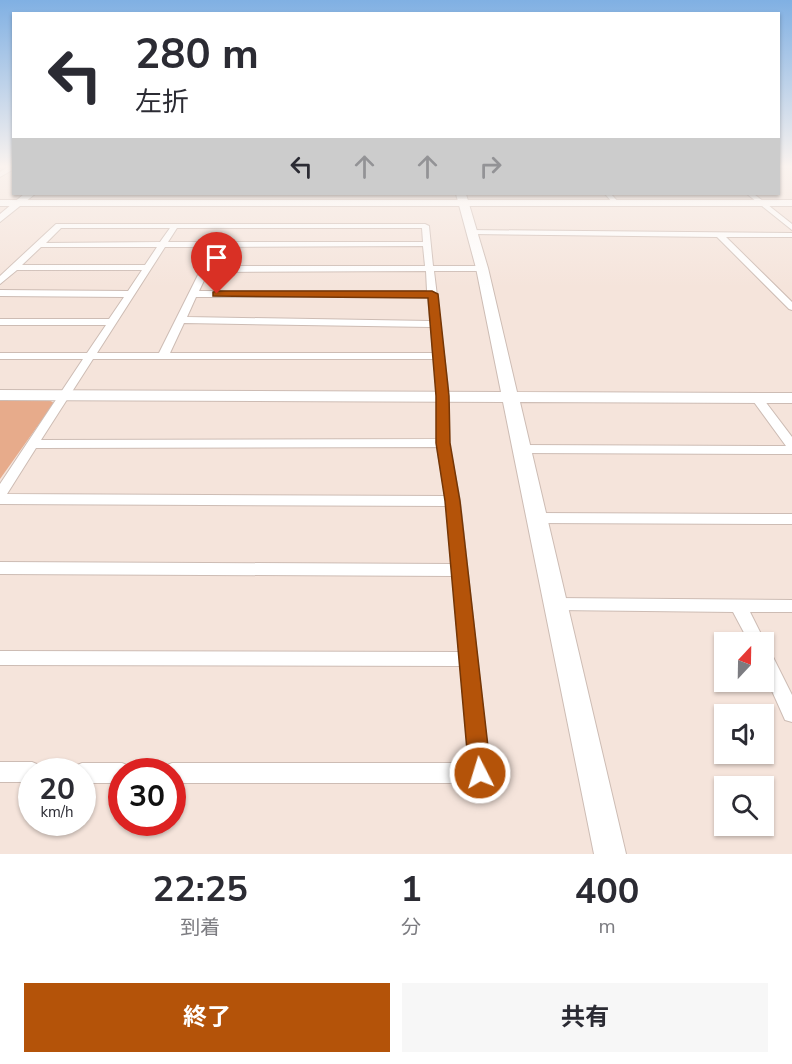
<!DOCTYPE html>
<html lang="ja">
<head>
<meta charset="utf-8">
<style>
  :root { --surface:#fff; --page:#f7f7f7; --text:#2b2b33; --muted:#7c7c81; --accent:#b45309 }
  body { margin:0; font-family:"Nunito Sans","Noto Sans JP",sans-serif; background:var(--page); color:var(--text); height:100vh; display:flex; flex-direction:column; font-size:22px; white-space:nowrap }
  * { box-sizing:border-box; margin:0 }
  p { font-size:20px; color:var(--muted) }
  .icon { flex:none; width:33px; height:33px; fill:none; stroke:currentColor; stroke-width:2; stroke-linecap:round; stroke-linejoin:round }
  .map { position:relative; height:854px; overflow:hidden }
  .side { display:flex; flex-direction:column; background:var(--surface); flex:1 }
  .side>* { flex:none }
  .hud { position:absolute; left:12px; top:12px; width:768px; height:183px; border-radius:0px; box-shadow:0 2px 4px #0004; background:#fff; color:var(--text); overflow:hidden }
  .needle { width:39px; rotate:22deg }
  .buttons { position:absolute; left:714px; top:632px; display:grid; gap:12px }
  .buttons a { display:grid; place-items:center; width:60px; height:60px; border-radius:0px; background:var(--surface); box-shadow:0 2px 4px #0004; font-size:30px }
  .speed { position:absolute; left:18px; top:758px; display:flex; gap:12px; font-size:30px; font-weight:700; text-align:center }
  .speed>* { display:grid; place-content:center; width:78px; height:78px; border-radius:50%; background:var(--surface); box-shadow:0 2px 4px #0004; line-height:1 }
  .speed small { font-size:15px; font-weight:400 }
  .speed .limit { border:9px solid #d22; background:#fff; color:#111 }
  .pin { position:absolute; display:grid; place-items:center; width:51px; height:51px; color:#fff; margin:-62px -26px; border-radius:50% 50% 50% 0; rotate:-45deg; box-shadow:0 0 6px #0007 }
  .pin .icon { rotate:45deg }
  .me { position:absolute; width:66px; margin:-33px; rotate:355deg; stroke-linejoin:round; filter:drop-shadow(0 0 4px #0008) }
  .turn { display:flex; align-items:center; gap:21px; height:126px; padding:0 24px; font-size:27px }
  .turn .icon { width:78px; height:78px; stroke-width:2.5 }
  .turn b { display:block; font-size:42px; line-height:51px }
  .lanes { display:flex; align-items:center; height:57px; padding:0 24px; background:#0003; justify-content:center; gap:30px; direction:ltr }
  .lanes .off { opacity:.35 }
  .eta { display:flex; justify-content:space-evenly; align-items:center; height:102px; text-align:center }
  .eta b { font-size:36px; font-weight:700; line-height:42px }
  .primary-button { display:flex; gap:12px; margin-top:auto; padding:12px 24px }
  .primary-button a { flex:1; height:69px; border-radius:0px; background:var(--accent); color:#fff; font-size:24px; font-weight:700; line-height:69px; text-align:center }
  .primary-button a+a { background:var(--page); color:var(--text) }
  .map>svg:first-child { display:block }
  .green { fill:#e7ab8b }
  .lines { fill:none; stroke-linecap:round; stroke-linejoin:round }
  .street-casing { stroke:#cdbcb4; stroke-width:2 }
  .secondary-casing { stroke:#cdbcb4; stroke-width:2 }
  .primary-casing { stroke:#cdbcb4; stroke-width:2 }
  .street { fill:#fff; fill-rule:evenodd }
  .secondary { fill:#fff; fill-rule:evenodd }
  .primary { fill:#fff; fill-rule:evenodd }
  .route { fill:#b45309; stroke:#753606; stroke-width:1.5 }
</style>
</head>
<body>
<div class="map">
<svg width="792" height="854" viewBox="0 0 792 854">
  <rect width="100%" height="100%" fill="#f5e4db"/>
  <path class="green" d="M0,400H49L54,403L0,479Z"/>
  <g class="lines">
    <g class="street-casing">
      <path id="street" d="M7,167L14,169L0,177V172Z
        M605,194H611L619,203L614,204Z
        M747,194H754L792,224V230Z
        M56,224H425L429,226L433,266H485L486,268L482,271H434L449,396V443L460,501L490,773L487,780L480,783H172V771H163L165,766L172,763H469L461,666L0,665V651L459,652L453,576L0,574V562L452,564L447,506L0,504V484L83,359H0V353H87L106,325H0V319H109L124,297L0,296V290L128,291L142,270H17L0,284V276ZM61,228H170L160,242L46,243ZM177,228H422L423,242H168ZM423,246L425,266H211L220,247ZM41,247H157L145,265H22ZM165,247H212L159,353H97ZM426,271L427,291H199L208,272ZM196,297H428L430,321L187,317ZM184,323L431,327L433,353H170ZM93,359H434L437,396V439L41,440ZM437,447L445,496L7,494L36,448Z
        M469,230L792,233V237H726L792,302V310L789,309L717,237L472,234L468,232Z
        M757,395L761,396L792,437V454L521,453L515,449L521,445L786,446L751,398Z
        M538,513L792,514V524L538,523L533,521L531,518L533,515Z
        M556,598L792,600V612H750L765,642L764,646V642H749L733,612L556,610L550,608L548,604L550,600Z
        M764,649L770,651L792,695V722L785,720L764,673Z
        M0,762H32L39,765L42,771H32V782H0Z
        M82,763H122L129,766L131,771H122V783H82V771H73L75,766Z"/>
    </g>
    <g class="secondary-casing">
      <path id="secondary" d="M24,194H35L0,222V214Z
        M456,194H466L488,268L517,392L792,393V403L520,402L626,854H594L503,402L0,400V390L501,392L476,268Z"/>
    </g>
    <g class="primary-casing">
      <path id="primary" d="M0,200H792V206H0Z"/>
    </g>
    <use href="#street" class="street"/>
    <use href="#secondary" class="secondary"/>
    <use href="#primary" class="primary"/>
  </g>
  <linearGradient id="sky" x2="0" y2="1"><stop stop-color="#80b0e3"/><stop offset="0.58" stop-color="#faf3ef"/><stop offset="1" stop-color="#faf3ef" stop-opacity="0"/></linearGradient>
  <rect width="792" height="287" fill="url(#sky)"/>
  <path class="route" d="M217,291H432L438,294L449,396L450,443L460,501L491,773L488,781L480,784L472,781L469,773L445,501L436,443V396L428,298L213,296V292Z"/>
</svg>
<div class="buttons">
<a><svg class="needle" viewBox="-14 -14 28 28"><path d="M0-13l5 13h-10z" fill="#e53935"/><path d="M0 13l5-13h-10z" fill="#7c7c81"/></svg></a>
<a><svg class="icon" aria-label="sound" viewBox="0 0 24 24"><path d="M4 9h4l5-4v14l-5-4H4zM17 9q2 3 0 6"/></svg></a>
<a><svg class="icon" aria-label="search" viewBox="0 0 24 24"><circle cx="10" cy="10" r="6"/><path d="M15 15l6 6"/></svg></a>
</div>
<div class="speed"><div>20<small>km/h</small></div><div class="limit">30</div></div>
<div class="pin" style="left:217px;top:294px;background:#d93025"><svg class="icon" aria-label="arrive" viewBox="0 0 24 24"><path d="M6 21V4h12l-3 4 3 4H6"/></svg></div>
<svg class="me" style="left:480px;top:773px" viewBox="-20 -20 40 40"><circle r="17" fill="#b45309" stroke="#fff" stroke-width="3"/><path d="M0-11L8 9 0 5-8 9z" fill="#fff"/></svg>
<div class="hud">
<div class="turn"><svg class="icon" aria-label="left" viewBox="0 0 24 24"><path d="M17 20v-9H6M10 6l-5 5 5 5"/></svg><div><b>280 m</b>左折</div></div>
<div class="lanes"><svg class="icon" aria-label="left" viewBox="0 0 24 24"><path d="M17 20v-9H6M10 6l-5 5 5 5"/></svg><svg class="icon off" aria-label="ahead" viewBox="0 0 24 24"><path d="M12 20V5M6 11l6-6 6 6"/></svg><svg class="icon off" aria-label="ahead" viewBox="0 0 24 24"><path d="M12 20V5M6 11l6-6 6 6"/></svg><svg class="icon off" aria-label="right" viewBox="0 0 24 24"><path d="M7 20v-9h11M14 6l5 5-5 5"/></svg></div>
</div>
</div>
<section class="side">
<div class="eta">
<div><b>22:25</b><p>到着</p></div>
<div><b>1</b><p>分</p></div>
<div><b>400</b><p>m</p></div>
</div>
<div class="primary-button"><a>終了</a><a>共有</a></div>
</section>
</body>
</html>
